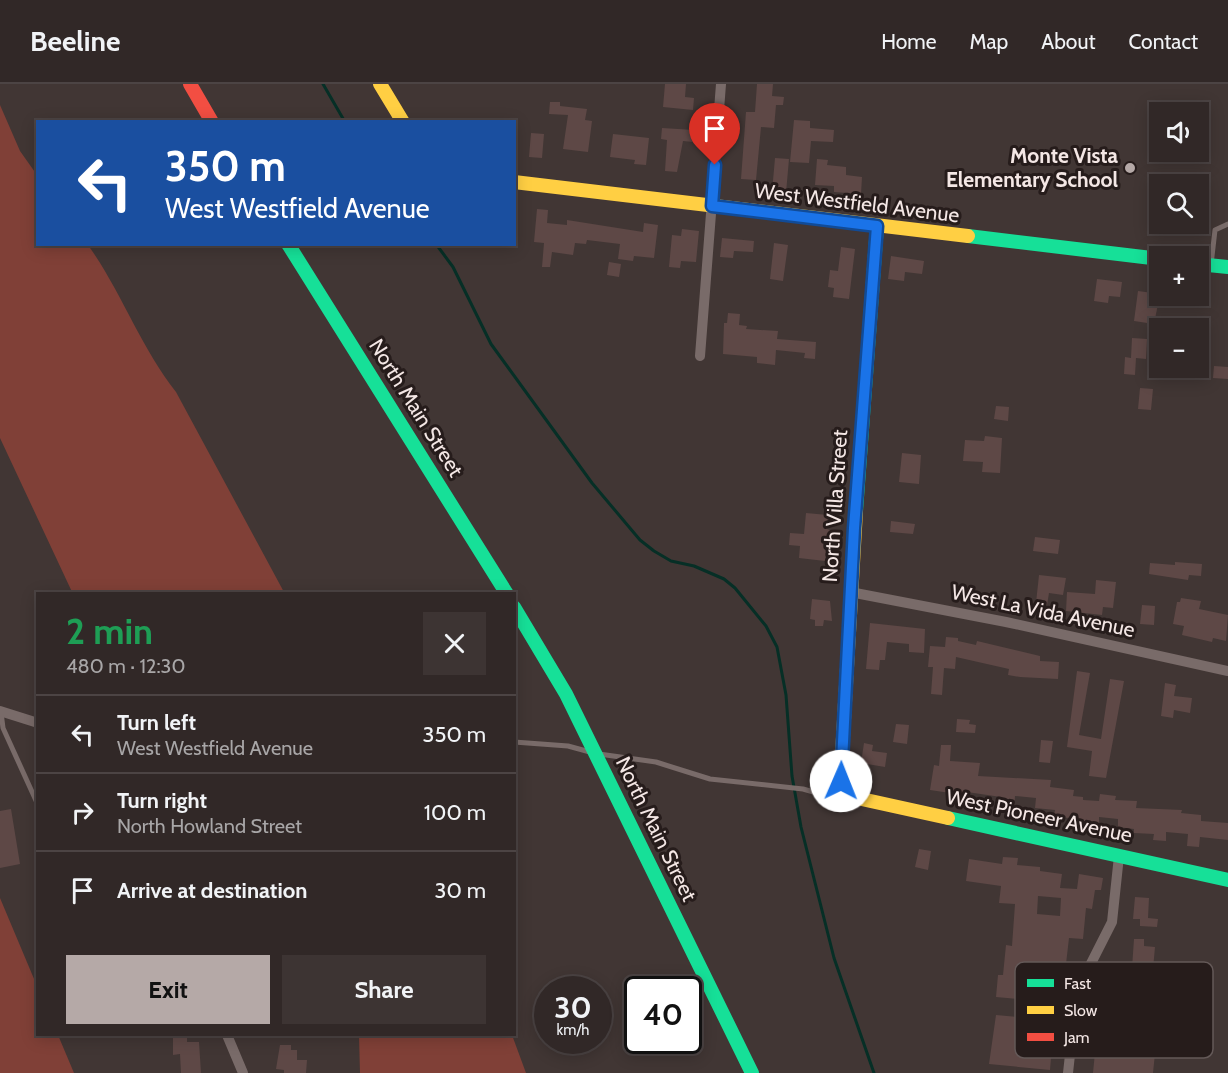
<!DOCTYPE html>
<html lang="en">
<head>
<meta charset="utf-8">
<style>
  :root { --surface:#312827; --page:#3d3433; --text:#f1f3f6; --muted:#a8a6a7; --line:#4c4444; --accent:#b5a9a7 }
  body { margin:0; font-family:Cabin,sans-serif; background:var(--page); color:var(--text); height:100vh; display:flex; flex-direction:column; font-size:22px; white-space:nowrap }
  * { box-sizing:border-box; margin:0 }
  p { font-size:20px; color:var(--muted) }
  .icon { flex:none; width:33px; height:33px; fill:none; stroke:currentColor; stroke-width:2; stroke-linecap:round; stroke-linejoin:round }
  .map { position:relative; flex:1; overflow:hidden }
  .sheet { position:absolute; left:36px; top:508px; width:480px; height:444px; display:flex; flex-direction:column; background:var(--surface); border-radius:0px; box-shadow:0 3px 15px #0003,0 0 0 2px var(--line) }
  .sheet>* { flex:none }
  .banner { position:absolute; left:36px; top:36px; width:480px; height:126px; border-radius:0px; box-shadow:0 3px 15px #0003,0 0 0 2px var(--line); background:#1a4fa0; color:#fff; overflow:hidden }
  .controls { position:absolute; left:1149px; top:18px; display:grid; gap:12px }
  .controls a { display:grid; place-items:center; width:60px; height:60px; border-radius:0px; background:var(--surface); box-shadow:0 3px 15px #0003,0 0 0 2px var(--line); font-size:30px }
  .speed { position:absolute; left:534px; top:892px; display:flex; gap:12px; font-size:30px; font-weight:700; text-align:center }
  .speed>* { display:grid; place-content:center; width:78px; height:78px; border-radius:50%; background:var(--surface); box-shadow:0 3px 15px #0003,0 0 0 2px var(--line); line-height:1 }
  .speed small { font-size:15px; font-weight:400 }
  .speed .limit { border:3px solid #111; border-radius:9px; background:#fff; color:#111 }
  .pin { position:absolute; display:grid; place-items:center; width:51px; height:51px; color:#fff; margin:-62px -26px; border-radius:50% 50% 50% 0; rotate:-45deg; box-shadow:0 0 6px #0007 }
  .pin .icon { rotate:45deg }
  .me { position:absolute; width:66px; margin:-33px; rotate:1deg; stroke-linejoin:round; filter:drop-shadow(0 0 4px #0008) }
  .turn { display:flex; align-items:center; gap:21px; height:126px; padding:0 30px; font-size:27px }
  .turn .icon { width:78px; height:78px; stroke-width:2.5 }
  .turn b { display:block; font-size:42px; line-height:51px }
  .round { display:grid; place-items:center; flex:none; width:63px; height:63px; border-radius:0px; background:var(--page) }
  .summary { display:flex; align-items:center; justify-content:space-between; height:102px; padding:0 30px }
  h1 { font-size:36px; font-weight:700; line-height:45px; color:#1e9e55 }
  .action { display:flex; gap:12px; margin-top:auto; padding:12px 30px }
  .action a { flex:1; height:69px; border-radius:0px; background:var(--accent); color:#111; font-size:24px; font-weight:700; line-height:69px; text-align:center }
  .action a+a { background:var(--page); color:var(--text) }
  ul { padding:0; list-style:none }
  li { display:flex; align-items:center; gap:18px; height:78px; padding:0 30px; border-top:2px solid var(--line) }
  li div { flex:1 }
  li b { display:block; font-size:22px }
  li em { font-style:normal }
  header { display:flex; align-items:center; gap:36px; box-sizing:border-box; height:84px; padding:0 30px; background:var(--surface); border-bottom:2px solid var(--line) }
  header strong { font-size:28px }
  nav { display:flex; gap:33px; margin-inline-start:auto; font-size:21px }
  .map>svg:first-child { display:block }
  .green { fill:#804037 }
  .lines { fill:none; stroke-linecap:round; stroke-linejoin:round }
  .stream { stroke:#062f26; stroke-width:3 }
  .building { fill:#5e4846; fill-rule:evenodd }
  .lane { stroke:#796b69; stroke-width:5 }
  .street { stroke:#796b69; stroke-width:10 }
  .fast { stroke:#16e098; stroke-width:14 }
  .slow { stroke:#ffcf43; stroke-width:14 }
  .jam { stroke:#f24e42; stroke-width:14 }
  .route-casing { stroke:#114b97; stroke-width:15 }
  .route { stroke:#1a73e8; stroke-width:10 }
  .poi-dot { fill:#b5a9a7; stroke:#261c1b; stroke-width:2 }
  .labels { text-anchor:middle; stroke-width:6; stroke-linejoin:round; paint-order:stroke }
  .poi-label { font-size:21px; font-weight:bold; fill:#f4e7e5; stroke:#261c1b; text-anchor:end }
  .street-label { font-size:21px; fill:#f4e7e5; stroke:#261c1b }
  .key { fill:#261c1b; stroke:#645958; stroke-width:1.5 }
  .key-label { font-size:16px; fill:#f4e7e5 }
</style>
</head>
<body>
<header>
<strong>Beeline</strong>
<nav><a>Home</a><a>Map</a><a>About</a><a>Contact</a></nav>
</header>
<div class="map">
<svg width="1228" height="989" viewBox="0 0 1228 989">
  <rect width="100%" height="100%" fill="#413634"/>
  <path class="green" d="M0,21L20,67L37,91L38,160L88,161C121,207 140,262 176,308L285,510H73L0,354Z
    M0,814L37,902L38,951H58L74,989H0Z
    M359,951H512L526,989H360Z"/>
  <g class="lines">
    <path class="stream" d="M323,0L345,38
      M436,160L453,183L491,260L592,399L640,456L654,467L671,477L694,482L724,495L735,504L766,542L777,563L786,611L792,692L801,743L834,874L874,989"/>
  </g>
  <path class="building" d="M665,0H686L685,13L694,14L693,26L663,23Z
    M757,0H773L772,12L784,13L783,21H776L774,44L761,43L756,96L741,95L746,28H755Z
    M550,18H560V22L587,25L585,36L592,37L588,68L563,65L568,31L549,30Z
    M794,36L810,37V44L834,46L833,58L811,57L809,79L790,78Z
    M662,44L694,46L693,58L683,57L677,88L665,87L667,56L661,55Z
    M531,49L544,50L542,74L529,73Z
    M613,50L649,54L646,81L634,80L635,76L610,73Z
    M775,74L789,75L786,109L772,108Z
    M817,75L828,76L827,81L846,83V91L862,93L861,110L834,108V102L815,101Z
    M537,125L548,126L547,139L567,141V136L643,148L644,139L658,141L654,174L634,172L633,177L618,175L620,160L587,156L586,160L575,159L573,171L552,168L550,183H542L544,159L534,158Z
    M682,145L699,147L696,178L681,177L680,184L669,183L672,151L681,152Z
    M722,154L754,157L753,168L734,167L733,174L720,173Z
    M774,159L788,161L783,197L770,195Z
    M841,163L855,165L849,215L833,213L834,204L828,203L830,186L838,187Z
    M891,172L924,177L922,190L905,188L904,197L888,195Z
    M609,178L621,180L619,193L607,191Z
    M1097,195L1122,198L1120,213L1109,212L1108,219L1094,217Z
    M1138,207L1160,210L1154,240L1134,237Z
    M728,229L740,230L739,241L747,242L746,245L778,247L777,255L816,258L815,275L804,274L805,269L776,266L775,281L757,279V273L723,270L724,239H727Z
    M1132,254L1147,255L1146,275L1136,274L1135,291L1124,290L1125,273L1131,274Z
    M1214,282L1228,283V295L1213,294Z
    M1186,284H1197L1196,295L1185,294Z
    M1140,304L1153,305L1151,326L1138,325Z
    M996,322L1009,323L1008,337L994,335Z
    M985,352L1002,354L1000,389L982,388L983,378L963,377L965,356L984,357Z
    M902,369L921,371L919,400L899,398Z
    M806,429L828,431L827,445L830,446L825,477L799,474L800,462L789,461L790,449L804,450Z
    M891,437L915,440L913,450L890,448Z
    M1035,453L1060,456L1058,470L1033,467Z
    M1175,478L1202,480L1201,492L1189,491L1188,496L1149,490L1150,479L1175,481Z
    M1039,491L1066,494L1063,511L1049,509L1047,521L1036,519Z
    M1096,496L1116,498L1113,524L1103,523L1102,531L1066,527L1067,508L1095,510Z
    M1181,514L1201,517L1199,525L1228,531L1226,557L1213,554L1212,558L1182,551L1184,542L1173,540L1177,518H1180Z
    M812,515L830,517L832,537L824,536L823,542H815V536L810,535Z
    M1142,521L1155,522L1154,541L1140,540Z
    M870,539L925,545L924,569L909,568V560L887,558L885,576H880L879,586L866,585Z
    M946,553L958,554V557L976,561L977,557L1040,572V577L1059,578L1058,595L1020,593L1008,591L1009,585L956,573L955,585L944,584L942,611L931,610L933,583H928L930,562L945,563Z
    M1077,587L1090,589L1079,651L1101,655L1110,595L1124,597L1106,694L1089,692L1092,667L1067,663Z
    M1165,599L1176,601L1174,612L1192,614L1190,629L1174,626L1173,634L1161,632Z
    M957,635L970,636L969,640L976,641L975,649L956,648Z
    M896,640L909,641L907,660L893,658Z
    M1041,656L1053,657L1050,679L1039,678Z
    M864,659L873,661L872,667L887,669L885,683L861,679Z
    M941,661H951L950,677L980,679L978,692L1051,696L1050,703L1074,706L1073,712L1083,713V716L1099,717L1100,710L1116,712L1115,716L1137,717L1136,724L1182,726L1181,729L1201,731V737L1228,739V756L1200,753L1199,763L1187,762L1188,750L1166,748V757L1153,756L1154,750L1134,749V745L1118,743V735L1099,733V742L1069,738V734L1054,732L1055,726L1035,724L1036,714L1015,712L1014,725L1000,724L1001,713L967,708L966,715L957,714V710L930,706L934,681L939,682Z
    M11,725L20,780L0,784V727Z
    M919,765L931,767L928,786L915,783Z
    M1003,773L1018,774L1017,781L1040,783V787L1062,790L1060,804L1077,805L1079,790L1103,794L1101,806H1095L1092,825L1086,824L1083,855L1069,854L1066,880L1061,879L1060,889L1058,888L1050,986L989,980L996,931L1018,933V915L996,913L998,891H1003L1006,861L1012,862L1015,820L999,819L1001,802L966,797L969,775L1002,780ZM1038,812L1061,814L1060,832L1037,830Z
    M1135,813L1149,814L1148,834L1158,835L1157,843L1140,842V835H1133Z
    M1134,855H1144V862L1155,863L1153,885L1161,886L1160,903L1115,900L1116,883L1132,884Z
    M1100,916L1160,921L1153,989H1093Z
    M173,951H187V958H199L201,989H181L180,970L173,971Z
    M280,961H291V966H297V976H307L306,989H284V986L276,985Z"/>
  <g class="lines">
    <path class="lane" d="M1211,181L1215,146L1228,140
      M1,628L3,644L38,721
      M514,658L568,662L590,668
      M599,670L656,678L710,695L803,705L831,713L844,707"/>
    <path class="street" d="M700,272L721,0
      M850,508L1006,538L1228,587
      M0,627L38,639
      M227,951L243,989
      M1068,989L1077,907L1112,838L1119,772"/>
    <path class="fast" d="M968,152L1160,175
      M288,160L507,510
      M1198,180L1228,183
      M856,427L877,142
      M514,523L566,610L752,989
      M948,734L1228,796"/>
    <path class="slow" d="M380,0L403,38
      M514,98L968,152
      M856,427L841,688L844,704L857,714L948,734"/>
    <path class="jam" d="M190,0L212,38"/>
  </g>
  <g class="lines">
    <g class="route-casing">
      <path id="route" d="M715,81L712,122L877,142L854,444L841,697"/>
    </g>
    <use href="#route" class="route"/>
  </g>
  <circle class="poi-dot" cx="1130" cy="84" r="6"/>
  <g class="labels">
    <g class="poi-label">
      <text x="1118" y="79">Monte Vista<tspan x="1118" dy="24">Elementary School</tspan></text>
    </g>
    <g class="street-label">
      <text transform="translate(857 119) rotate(7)" y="7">West Westfield Avenue</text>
      <text transform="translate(416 324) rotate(58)" y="7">North Main Street</text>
      <text transform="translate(835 422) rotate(-86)" y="7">North Villa Street</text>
      <text transform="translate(1043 527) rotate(12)" y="7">West La Vida Avenue</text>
      <text transform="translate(1039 732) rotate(12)" y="7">West Pioneer Avenue</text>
      <text transform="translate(656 745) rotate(64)" y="7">North Main Street</text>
    </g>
  </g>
  <rect x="1015" y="878" width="198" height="96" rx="9" class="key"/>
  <rect x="1027" y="895" width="27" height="8" fill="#16e098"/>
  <rect x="1027" y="922" width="27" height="8" fill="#ffcf43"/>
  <rect x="1027" y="949" width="27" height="8" fill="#f24e42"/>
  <g class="key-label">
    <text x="1064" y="905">Fast</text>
    <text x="1064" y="932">Slow</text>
    <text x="1064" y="959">Jam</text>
  </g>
</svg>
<div class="controls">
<a><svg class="icon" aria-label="sound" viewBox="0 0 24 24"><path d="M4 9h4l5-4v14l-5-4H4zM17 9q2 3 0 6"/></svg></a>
<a><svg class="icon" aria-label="search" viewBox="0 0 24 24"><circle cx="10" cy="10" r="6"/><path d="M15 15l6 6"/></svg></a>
<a>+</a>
<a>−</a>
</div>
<div class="speed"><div>30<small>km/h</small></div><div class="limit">40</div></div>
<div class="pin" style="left:715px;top:81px;background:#d93025"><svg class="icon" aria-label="arrive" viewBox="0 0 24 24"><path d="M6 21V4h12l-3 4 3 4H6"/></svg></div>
<svg class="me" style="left:841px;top:697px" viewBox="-20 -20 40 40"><circle r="19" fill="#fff"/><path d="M0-13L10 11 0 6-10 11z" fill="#1a73e8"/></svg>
<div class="banner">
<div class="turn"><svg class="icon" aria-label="left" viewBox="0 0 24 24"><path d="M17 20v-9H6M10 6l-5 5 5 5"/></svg><div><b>350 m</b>West Westfield Avenue</div></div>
</div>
<section class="sheet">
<div class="summary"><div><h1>2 min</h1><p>480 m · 12:30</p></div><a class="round"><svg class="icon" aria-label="close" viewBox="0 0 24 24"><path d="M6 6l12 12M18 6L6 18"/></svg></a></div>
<ul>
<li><svg class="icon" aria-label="left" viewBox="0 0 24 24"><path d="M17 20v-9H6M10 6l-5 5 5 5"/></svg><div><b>Turn left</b><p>West Westfield Avenue</p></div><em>350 m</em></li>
<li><svg class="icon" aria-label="right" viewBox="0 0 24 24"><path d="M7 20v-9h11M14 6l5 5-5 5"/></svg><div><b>Turn right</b><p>North Howland Street</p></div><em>100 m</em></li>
<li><svg class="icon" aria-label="arrive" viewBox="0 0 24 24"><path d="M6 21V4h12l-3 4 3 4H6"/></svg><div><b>Arrive at destination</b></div><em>30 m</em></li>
</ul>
<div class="action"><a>Exit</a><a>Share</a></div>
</section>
</div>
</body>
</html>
